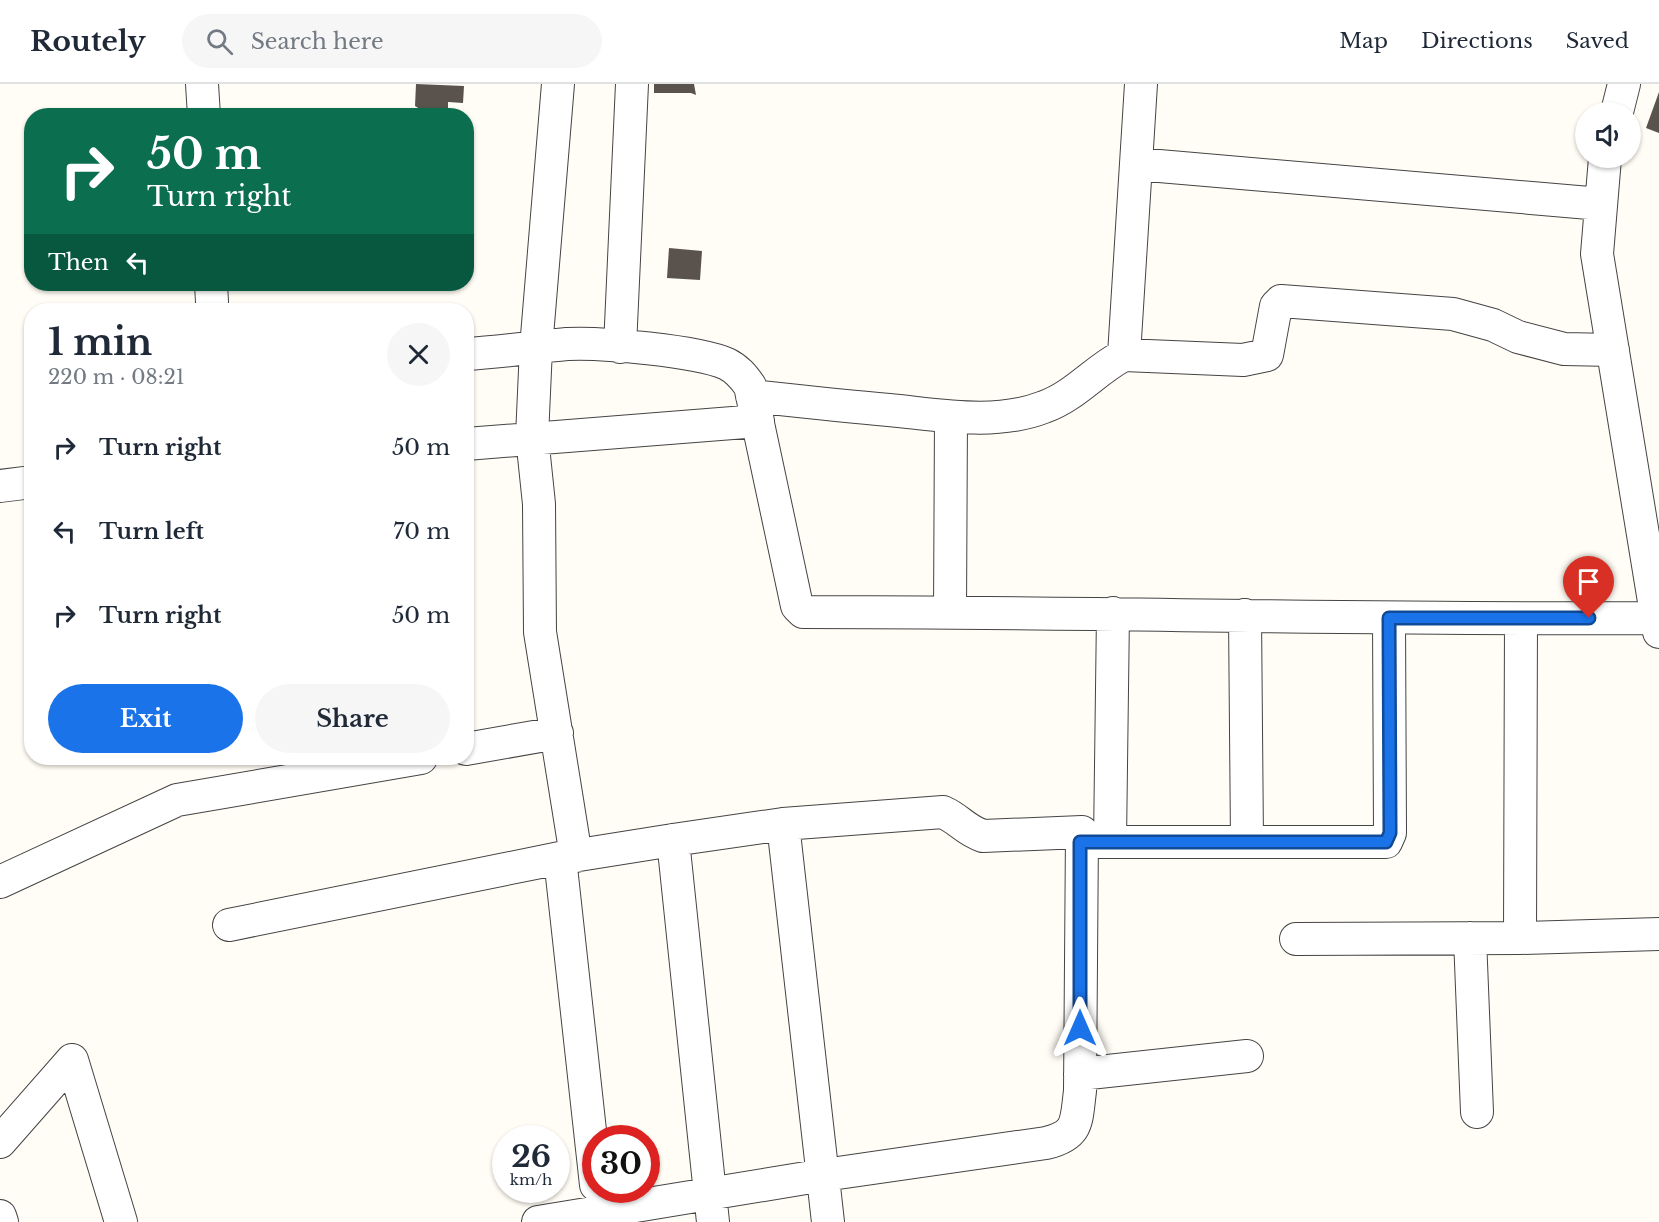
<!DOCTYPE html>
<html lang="en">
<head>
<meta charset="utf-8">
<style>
  :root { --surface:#fff; --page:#f6f6f7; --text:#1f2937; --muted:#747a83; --line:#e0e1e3; --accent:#1a73e8 }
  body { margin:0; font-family:"Libre Baskerville",serif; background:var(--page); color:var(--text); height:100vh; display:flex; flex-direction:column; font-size:22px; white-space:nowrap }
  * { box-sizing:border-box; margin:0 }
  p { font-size:20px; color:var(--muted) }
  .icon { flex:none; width:33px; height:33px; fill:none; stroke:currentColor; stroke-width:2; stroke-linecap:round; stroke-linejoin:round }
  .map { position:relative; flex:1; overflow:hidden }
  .details { position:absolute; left:24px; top:219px; width:450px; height:462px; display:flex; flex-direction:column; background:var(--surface); border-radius:24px; box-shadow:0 2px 4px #0004 }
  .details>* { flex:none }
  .banner { position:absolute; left:24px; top:24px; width:450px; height:183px; border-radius:24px; box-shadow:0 2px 4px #0004; background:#0b6e4f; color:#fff; overflow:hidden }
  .controls { position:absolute; left:1575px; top:18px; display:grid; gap:12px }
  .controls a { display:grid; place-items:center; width:66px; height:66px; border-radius:50%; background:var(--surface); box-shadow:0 2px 4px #0004; font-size:30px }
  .speed { position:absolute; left:492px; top:1041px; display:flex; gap:12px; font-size:30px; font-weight:700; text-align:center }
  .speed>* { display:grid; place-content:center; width:78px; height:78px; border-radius:50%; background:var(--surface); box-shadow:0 2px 4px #0004; line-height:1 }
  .speed small { font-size:15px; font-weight:400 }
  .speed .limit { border:9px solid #d22; background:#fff; color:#111 }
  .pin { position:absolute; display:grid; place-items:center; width:51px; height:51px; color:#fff; margin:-62px -26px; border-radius:50% 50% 50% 0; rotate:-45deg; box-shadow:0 0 6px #0007 }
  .pin .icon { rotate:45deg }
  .me { position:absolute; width:66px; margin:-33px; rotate:0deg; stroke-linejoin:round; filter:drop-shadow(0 0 4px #0008) }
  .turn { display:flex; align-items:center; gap:21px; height:126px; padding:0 24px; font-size:27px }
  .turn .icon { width:78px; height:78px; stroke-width:2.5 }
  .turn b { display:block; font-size:42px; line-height:51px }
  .then { display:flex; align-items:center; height:57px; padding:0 24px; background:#0003; gap:12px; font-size:22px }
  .round { display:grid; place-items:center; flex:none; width:63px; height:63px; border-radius:32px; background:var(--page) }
  .head { display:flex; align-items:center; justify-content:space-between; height:102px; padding:0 24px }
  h1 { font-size:36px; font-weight:800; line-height:45px }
  .cta { display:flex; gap:12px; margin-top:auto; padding:12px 24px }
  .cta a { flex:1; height:69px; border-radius:36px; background:var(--accent); color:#fff; font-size:24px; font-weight:800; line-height:69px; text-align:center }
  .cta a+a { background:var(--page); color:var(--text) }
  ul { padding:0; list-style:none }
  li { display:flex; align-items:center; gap:18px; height:84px; padding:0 24px }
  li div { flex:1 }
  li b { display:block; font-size:22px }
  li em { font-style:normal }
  header { display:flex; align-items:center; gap:36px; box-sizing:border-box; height:84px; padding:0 30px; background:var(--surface); border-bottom:2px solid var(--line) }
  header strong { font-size:28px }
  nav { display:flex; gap:33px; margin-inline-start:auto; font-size:21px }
  .search { width:420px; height:54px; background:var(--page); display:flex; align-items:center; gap:15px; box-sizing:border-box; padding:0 21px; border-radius:33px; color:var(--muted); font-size:22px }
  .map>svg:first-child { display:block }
  .building { fill:#5a524d }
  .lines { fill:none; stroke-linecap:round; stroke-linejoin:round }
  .minor-casing { stroke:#444; stroke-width:34 }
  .minor { stroke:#fff; stroke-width:32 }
  .route-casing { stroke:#114b97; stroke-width:15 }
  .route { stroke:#1a73e8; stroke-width:10 }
</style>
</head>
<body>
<header>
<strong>Routely</strong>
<div class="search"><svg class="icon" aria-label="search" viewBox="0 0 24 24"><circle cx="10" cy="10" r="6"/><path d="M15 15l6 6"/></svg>Search here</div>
<nav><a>Map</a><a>Directions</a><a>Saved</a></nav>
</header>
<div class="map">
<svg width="1659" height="1138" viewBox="0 0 1659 1138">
  <rect width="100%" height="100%" fill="#fffdf5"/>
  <path class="building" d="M416,0L464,2L463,19L448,18V32H420V25L415,22Z
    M654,0H694L696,11L691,9H654Z
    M1659,8V49L1646,44Z
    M669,164L702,167L700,196L667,194Z"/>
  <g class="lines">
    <g class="minor-casing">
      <path id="minor" d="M202,0L204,32
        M558,0L536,264L532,353L539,420L540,548L576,772
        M1617,28L1624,0
        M1605,74L1597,170L1659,548
        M1136,80L1601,120
        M211,200L212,218
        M620,263L632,0
        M466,270C500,268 534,263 567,260C600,258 698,267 727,280C737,285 743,292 750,302L797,522L803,528C1088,528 1372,536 1656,534
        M1124,271L1141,0
        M752,312C798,317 844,322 889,326C940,331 995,342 1044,323C1075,312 1095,286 1124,271L1243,276L1267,271L1276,222L1281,217L1453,230L1493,241L1518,253L1564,265L1613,266
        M466,360L758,337
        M0,402L32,398
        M950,528L951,333
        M1245,531L1247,758
        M466,665L557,649
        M783,740L828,1138
        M673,756L713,1138
        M1080,758H1386L1390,749L1389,534
        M1110,758L1113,529
        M560,774L596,1101
        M0,798L177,716L421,674
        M229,841L560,774L673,756L783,740L943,728C959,735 965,746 983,752L1082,748L1080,1007C1076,1038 1079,1051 1046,1059L824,1091L538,1138
        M1470,854L1477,1028
        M1520,854L1521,535
        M1296,855L1520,854L1659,850
        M72,976L121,1138
        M1080,990L1247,972
        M0,1058L72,976
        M0,1132L2,1138"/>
    </g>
    <use href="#minor" class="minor"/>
  </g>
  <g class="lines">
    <g class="route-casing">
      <path id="route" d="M1080,944V758H1386L1390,749L1389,534H1589"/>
    </g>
    <use href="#route" class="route"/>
  </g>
</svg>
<div class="controls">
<a><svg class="icon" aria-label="sound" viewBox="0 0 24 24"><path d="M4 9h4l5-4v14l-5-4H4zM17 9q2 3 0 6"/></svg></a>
</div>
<div class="speed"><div>26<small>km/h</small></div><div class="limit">30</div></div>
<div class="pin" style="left:1589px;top:534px;background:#d93025"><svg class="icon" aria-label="arrive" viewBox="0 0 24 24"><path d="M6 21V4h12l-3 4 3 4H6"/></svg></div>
<svg class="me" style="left:1080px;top:944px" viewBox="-20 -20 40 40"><path d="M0-17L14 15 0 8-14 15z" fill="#1a73e8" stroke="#fff" stroke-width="4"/></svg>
<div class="banner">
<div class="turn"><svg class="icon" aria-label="right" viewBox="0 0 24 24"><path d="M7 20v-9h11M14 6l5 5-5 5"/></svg><div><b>50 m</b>Turn right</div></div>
<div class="then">Then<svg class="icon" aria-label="left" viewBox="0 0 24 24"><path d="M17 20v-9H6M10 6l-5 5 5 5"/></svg></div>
</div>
<section class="details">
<div class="head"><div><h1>1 min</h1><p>220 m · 08:21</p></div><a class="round"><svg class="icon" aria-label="close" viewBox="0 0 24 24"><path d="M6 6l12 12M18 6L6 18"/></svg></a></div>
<ul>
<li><svg class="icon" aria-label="right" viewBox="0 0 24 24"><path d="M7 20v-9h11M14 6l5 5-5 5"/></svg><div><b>Turn right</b></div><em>50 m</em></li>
<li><svg class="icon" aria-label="left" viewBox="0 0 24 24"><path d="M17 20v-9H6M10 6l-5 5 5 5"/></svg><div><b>Turn left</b></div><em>70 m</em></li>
<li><svg class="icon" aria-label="right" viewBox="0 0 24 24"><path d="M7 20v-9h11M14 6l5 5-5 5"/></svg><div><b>Turn right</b></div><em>50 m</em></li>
</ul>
<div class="cta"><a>Exit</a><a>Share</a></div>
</section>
</div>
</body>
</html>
